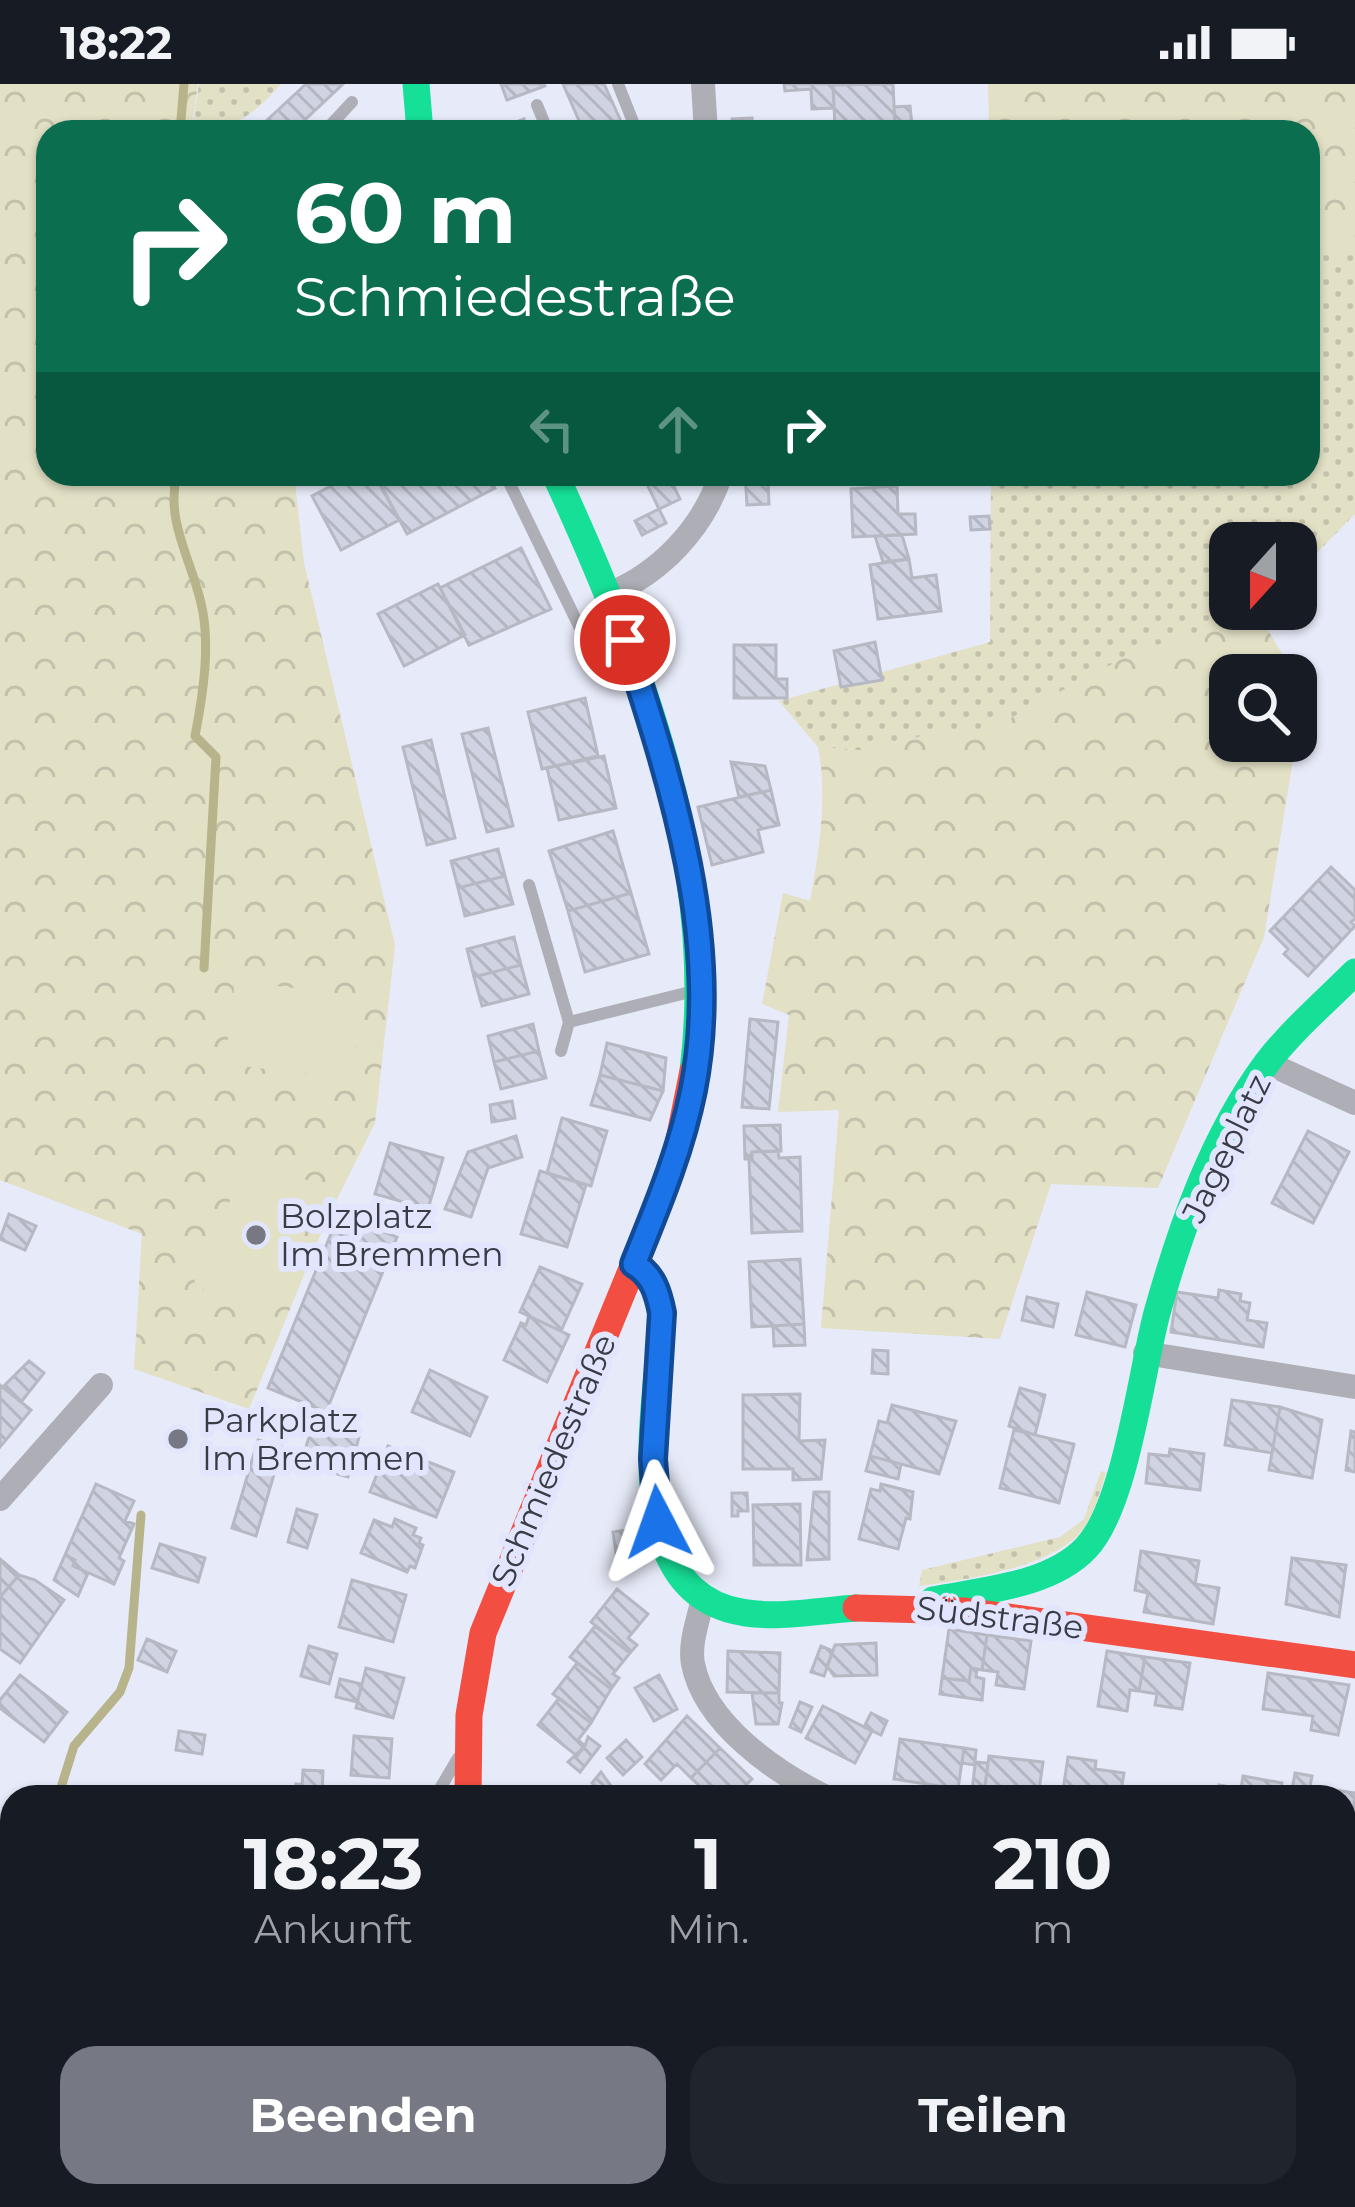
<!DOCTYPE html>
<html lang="de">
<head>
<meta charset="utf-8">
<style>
  :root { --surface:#171b24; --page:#20242c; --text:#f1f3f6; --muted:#9ea1a6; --accent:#767884 }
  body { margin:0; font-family:Montserrat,sans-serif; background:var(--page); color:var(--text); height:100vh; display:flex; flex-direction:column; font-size:45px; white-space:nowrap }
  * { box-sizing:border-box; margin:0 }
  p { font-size:39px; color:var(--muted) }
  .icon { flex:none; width:66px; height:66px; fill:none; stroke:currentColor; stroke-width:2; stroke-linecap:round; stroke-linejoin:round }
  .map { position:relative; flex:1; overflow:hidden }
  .details { position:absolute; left:0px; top:1701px; width:1356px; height:423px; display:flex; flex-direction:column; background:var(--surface); border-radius:36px 36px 0 0; box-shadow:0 3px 9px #0004 }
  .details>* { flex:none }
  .top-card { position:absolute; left:36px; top:36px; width:1284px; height:366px; border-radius:36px; box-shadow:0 3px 9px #0004; background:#0b6e4f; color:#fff; overflow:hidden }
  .needle { width:78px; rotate:201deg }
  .buttons { position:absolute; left:1209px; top:438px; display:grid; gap:24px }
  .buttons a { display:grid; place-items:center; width:108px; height:108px; border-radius:24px; background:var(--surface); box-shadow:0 3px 9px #0004; font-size:60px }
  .pin { position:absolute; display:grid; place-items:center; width:102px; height:102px; color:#fff; margin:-51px; border:6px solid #fff; border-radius:50%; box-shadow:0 3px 12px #0007 }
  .me { position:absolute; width:132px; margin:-66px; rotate:356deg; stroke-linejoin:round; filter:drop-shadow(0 0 9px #0008) }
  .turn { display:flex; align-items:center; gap:42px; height:252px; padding:0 60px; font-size:54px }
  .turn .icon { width:156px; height:156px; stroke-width:2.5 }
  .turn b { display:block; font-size:84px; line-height:102px }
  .lanes { display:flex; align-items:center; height:114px; padding:0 60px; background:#0003; justify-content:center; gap:60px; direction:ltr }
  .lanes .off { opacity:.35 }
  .eta { display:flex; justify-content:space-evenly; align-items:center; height:204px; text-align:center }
  .eta b { font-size:72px; font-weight:700; line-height:84px }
  .primary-button { display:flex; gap:24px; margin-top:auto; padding:24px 60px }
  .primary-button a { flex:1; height:138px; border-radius:36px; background:var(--accent); color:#fff; font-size:48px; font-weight:700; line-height:138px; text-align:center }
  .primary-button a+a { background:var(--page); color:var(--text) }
  .status { display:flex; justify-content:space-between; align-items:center; height:84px; padding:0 60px; background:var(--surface); direction:ltr }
  .status svg { height:33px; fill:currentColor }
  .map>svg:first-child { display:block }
  .grass { fill:url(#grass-dots) }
  .forest { fill:url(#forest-crowns) }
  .garden { fill:#e2e0c5 }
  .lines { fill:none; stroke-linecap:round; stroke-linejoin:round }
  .stream { stroke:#b7b48c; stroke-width:9 }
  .building { fill:url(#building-back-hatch); stroke:#b6b8c3; stroke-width:3 }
  .lane { stroke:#aeafb6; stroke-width:12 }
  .street { stroke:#aeafb6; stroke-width:24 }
  .fast { stroke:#16e098; stroke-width:27 }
  .jam { stroke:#f24e42; stroke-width:27 }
  .route-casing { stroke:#114b97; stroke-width:30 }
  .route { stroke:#1a73e8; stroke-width:21 }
  .poi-dot { fill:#767884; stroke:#e1e5fe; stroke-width:4.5 }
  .labels { text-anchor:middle; stroke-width:12; stroke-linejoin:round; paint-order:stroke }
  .street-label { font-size:33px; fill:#393b45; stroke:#e1e5fe }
  .poi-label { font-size:33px; fill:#393b45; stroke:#e1e5fe; text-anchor:start }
</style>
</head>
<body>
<div class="status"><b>18:22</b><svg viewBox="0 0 49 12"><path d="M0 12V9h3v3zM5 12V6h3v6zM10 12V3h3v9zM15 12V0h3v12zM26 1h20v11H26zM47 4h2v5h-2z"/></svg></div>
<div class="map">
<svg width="1355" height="2123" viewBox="0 0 1355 2123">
  <defs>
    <pattern id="grass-dots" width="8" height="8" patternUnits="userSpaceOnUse" patternTransform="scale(3)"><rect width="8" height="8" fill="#e2e0c5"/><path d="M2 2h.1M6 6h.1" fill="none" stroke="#c3c1ab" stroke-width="1.8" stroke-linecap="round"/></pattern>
    <pattern id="forest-crowns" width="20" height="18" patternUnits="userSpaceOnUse" patternTransform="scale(3)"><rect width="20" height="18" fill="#e2e0c5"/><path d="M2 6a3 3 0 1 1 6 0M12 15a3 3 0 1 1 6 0" fill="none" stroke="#c3c1ab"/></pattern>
    <pattern id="building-back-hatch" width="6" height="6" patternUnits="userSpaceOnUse" patternTransform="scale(3)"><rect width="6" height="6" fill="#d0d3e1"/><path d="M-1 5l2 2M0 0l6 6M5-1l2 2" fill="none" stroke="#b3b6c2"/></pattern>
  </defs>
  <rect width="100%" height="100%" fill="#e7eaf8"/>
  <path class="grass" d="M199,0H281C257,28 232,48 192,48Z
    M1308,162L1355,166V430L1296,490V459H1230V525H1262L1258,530L1135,568L992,644L929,650L868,667L818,663L779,617L990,558L991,390H1308Z
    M1101,1387L1106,1389C1100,1406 1095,1427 1085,1442C1059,1483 964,1496 919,1502L922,1486L1060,1453L1084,1435Z"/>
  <path class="forest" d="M0,0H198L191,48H48V390H294L304,479L395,861L375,1039L327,1135L249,1325L134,1285L142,1150L0,1096Z
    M988,0H1355V166L1308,162V48H989Z
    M1258,530L1295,591H1230V657H1296L1264,853L1158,1104L1051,1100L1000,1255L821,1244L839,1026L778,1028L789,931L762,920L783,809L810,817C819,767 828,714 818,663L868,667L929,650L992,644L1135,568Z"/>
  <path class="garden" d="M235,897L361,912L351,995L225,980Z
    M250,1071L318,1101L262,1231L193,1201Z"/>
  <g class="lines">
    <path class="stream" d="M180,48L184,0
      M177,390C165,436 191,475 201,519C211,560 203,611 195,652L216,673L204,884
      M58,1713L74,1662L120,1608L129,1584L141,1431
      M0,1941L12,1923"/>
  </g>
  <path class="building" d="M306,0H343L292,48H272L264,39Z
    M501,0H544L545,2L507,16Z
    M563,0H604L625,46L584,48Z
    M784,0H839L833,1L834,24L812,25L811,5L785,7Z
    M893,0L895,41L835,43L833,1Z
    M910,22L912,41H895L894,23Z
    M752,34V48H732V35Z
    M524,35L528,48H490Z
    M354,390H374L399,436L341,466L312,412Z
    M375,390H488L495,404L407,450Z
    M642,390H668L680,415L659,425Z
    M745,390H785V392L768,394L769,420L747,421Z
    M897,402L898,430H915L916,450L853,453L851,405Z
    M659,425L666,439L642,451L635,437Z
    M989,432L990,445L971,446L970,433Z
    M902,451L909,475L883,478L875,452Z
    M521,464L551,525L469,561L440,504Z
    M909,475L912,494L936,491L941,527L878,535L870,481Z
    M438,500L465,551L404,582L378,530Z
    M875,558L882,596L841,603L834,567Z
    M734,561H776V595H787V614H734Z
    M585,614L598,672L542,685L528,628Z
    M488,644L513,742L487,748L462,650Z
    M431,656L455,754L427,761L403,663Z
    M604,672L616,724L559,736L547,684Z
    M731,678L765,682L771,706L739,713Z
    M771,706L779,741L758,746L763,768L712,781L698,723Z
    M613,747L631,809L568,827L549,767Z
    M498,765L505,792L458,804L451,777Z
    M1331,783L1355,806V835L1351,838L1355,842L1308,892L1284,870L1288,865L1270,847Z
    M505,792L513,820L465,832L458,804Z
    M631,809L649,870L585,888L568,827Z
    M514,853L521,881L474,893L467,865Z
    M521,881L529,910L482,922L474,893Z
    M750,935L778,938L769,1025L742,1023Z
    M533,940L539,967L494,978L488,952Z
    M607,959L666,974L663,1007L600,991Z
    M539,967L546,994L501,1005L494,978Z
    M600,991L663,1007L650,1036L591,1021Z
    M512,1017L515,1034L492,1038L490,1021Z
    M562,1034L607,1047L591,1102L547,1089Z
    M780,1041L781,1067L752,1068V1075H745L744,1042Z
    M1308,1047L1349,1068L1313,1139L1272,1119Z
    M516,1052L522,1073L488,1084L471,1133L445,1125L468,1068Z
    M390,1059L443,1074L428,1125L375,1110Z
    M778,1067L779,1074L800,1073L802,1147L752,1149L749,1075L752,1068Z
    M540,1087L586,1101L567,1163L521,1150Z
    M9,1130L36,1142L25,1166L0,1155Z
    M339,1130L397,1153L326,1328L268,1304Z
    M800,1175L804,1240L752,1243L749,1178Z
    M540,1183L582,1200L561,1247L520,1228Z
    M1219,1206L1241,1210L1240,1217L1250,1219L1247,1236L1267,1239L1263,1263L1171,1248L1177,1208L1218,1214Z
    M1087,1208L1136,1221L1125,1263L1076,1251Z
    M1027,1213L1058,1220L1053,1243L1022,1236Z
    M529,1232L569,1251L547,1298L504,1276L521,1239L526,1241Z
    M804,1240L805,1261L774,1262L773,1242Z
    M873,1266L888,1267V1290L872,1289Z
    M29,1277L44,1289L21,1318L3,1303Z
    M430,1286L487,1313L470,1352L412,1328Z
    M0,1301L31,1326L0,1363Z
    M1020,1304L1045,1311L1035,1351L1009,1342Z
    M800,1310L799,1357L825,1356L821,1395L793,1396V1385H743V1311Z
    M1232,1316L1280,1323L1272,1369L1225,1361Z
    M892,1321L956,1337L939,1390L870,1372L879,1337L887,1339Z
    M1280,1323L1322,1336L1312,1394L1269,1386Z
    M313,1339L359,1353L348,1393L301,1380Z
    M1014,1346L1074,1360L1059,1419L1000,1404Z
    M1351,1347L1355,1348V1388L1346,1386Z
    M258,1356L282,1363L256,1452L232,1444Z
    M388,1362L454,1388L436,1433L370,1408Z
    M1170,1365L1204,1370L1200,1406L1146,1399L1149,1370L1169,1372Z
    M870,1372L901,1380L898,1395L866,1387Z
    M96,1400L134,1417L125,1437L134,1440L119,1474L124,1477L114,1500L73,1482L75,1476L65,1471Z
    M881,1400L913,1408L910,1435L906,1434L898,1465L859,1455L871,1405L880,1407Z
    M814,1408H829V1475L807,1476Z
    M732,1409H747L748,1427H738V1432H732Z
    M800,1420L801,1481H754L753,1421Z
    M297,1425L317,1431L307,1464L288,1458Z
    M395,1435L416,1444L413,1451L421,1454L419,1459L423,1461L415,1484L410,1482L407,1488L361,1469L374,1436L392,1443Z
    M635,1445L639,1465L616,1469L613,1448Z
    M160,1460L205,1474L198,1498L152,1484Z
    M1141,1467L1199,1477L1195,1500L1219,1504L1213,1540L1144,1528L1148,1509L1135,1506Z
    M65,1471L75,1476L73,1482L88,1489L78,1512L54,1496Z
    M1292,1474L1346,1481L1339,1533L1286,1520Z
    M0,1475L19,1491L0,1513Z
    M19,1491L35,1496L64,1516L20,1579L0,1565V1513Z
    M352,1496L406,1511L393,1558L339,1543Z
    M617,1505L648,1530L628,1554L637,1561L630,1569L591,1538Z
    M595,1542L630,1569L613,1590L619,1594L611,1605L570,1573Z
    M949,1545L987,1551L982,1586L971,1584L969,1597L942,1594Z
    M987,1551L1031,1557L1024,1605L996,1601L998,1588L982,1586Z
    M147,1555L176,1567L167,1588L138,1576Z
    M876,1559L877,1591L834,1592L827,1582L835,1561Z
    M309,1562L337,1570L329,1600L301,1592Z
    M821,1562L833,1567L824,1592L811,1588Z
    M728,1567L780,1569L779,1609L727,1608Z
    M1107,1567L1145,1573L1139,1607L1130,1606L1127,1627L1098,1622Z
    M1145,1573L1190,1579L1182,1625L1155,1621L1157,1610L1139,1607Z
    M577,1579L611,1605L591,1639L553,1610Z
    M366,1584L404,1594L393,1634L356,1624Z
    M971,1584L977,1585L976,1593L984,1595L982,1616L940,1610L942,1594L969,1597Z
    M1268,1589L1349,1601L1338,1651L1311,1646L1313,1632L1263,1625Z
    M20,1591L67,1628L44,1658L0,1624V1616Z
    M659,1591L677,1625L654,1637L635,1604Z
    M340,1595L362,1600L357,1618L336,1613Z
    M752,1609H779V1619H782L778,1640H756Z
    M559,1614L591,1639L578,1656L585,1662L577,1672L538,1641Z
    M800,1618L812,1623L801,1648L790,1643Z
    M823,1622L872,1647L855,1679L806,1654Z
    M871,1629L887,1637L881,1651L864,1643Z
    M687,1632L720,1664L691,1694L677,1680L661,1696L645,1680Z
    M179,1647L205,1651L202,1670L176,1666Z
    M354,1652L392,1655L389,1694L351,1691Z
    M588,1653L600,1662L580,1688L568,1678L585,1662Z
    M900,1655L964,1664L958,1705L894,1695Z
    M626,1656L642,1673L623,1691L607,1674Z
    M720,1664L752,1695L734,1713H697L704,1706L691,1694Z
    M964,1664L976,1666L975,1678L988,1679L984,1709L972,1707L975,1681L962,1679Z
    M989,1672L1043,1678L1038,1713L984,1709Z
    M1068,1673L1096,1677L1095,1685L1124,1689L1120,1713H1062Z
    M303,1686L323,1687L322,1713H295L296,1700L302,1701Z
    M601,1688L611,1702L604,1711L592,1699Z
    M1295,1689L1312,1692L1308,1713L1291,1712Z
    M1243,1692L1282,1699L1279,1713H1217L1219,1701L1241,1705Z
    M1321,1704L1355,1709L1350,1768L1344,1767V1713H1319Z
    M1344,1821L1355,1823V1874L1344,1872Z
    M12,2101V2112H109L91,2123H11L3,2105Z
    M390,2112H424L428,2123H391Z
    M626,2112L649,2117L647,2123H622Z
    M660,2112H713L710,2123Z
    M740,2112H792L789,2123H741L744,2113Z
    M850,2112H916L914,2123H848Z
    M916,2112L978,2120L977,2123H914Z"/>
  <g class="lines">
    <path class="lane" d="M618,0L637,48
      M537,21L548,48
      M324,48L352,18
      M505,390L579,542L598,556H624
      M529,801L569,938L694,907
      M561,967L569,938
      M435,1713L458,1674"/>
    <path class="street" d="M703,0L706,48
      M609,510C661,489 704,443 721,390
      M1267,979L1355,1019
      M1145,1269L1355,1303
      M0,1415L101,1301
      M703,1514C699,1534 689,1559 693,1580C705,1640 775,1688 826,1713
      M1344,1798L1355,1800
      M1099,2112L1175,2123"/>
    <path class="fast" d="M416,0L420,48
      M555,390C640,575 719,779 693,987
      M635,1180C650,1191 659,1207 661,1226C664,1247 659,1270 657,1290C650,1364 636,1497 728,1525C769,1537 814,1527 856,1524
      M933,1516C982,1506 1050,1502 1086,1464C1126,1422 1141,1288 1157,1229C1181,1143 1213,1052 1266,980C1292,946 1325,918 1355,888
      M277,2123L300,2112"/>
    <path class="jam" d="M856,1524L965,1527L1355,1581
      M468,1713L469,1631L483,1549L658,1121L677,1066L693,987"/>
  </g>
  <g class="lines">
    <g class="route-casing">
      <path id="route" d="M625,556C671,698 723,855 693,1006C681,1066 657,1123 634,1180C653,1191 658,1209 662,1229L653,1375L658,1438"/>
    </g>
    <use href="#route" class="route"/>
  </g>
  <g class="poi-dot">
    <circle cx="256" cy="1151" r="12"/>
    <circle cx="178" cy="1355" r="12"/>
  </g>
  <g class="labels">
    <g class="street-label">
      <text transform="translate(1226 1064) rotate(-64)" y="12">Jageplatz</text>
      <text transform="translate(553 1376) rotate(-67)" y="12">Schmiedestraße</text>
      <text transform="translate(1000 1533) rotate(7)" y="12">Südstraße</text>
    </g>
    <g class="poi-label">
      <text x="280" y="1144">Bolzplatz<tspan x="280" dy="38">Im Bremmen</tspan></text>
      <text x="202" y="1348">Parkplatz<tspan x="202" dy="38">Im Bremmen</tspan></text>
    </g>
  </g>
</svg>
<div class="buttons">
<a><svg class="needle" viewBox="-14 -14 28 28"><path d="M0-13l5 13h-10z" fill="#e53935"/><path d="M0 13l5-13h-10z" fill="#9ea1a6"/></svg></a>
<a><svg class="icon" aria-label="search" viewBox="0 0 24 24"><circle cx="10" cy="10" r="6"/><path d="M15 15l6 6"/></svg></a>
</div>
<div class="pin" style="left:625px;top:556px;background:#d93025"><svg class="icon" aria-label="arrive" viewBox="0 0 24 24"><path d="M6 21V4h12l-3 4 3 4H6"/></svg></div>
<svg class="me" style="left:658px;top:1438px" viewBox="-20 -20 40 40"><path d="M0-17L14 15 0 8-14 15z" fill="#1a73e8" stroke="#fff" stroke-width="4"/></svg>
<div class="top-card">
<div class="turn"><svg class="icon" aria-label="right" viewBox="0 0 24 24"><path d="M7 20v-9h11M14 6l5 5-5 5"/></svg><div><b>60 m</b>Schmiedestraße</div></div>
<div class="lanes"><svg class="icon off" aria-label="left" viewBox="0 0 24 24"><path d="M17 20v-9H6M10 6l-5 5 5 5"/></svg><svg class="icon off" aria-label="ahead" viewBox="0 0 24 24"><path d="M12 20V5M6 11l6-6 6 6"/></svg><svg class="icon" aria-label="right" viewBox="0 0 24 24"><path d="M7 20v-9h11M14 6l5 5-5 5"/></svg></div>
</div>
<section class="details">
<div class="eta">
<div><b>18:23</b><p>Ankunft</p></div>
<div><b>1</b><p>Min.</p></div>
<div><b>210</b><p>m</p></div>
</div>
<div class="primary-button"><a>Beenden</a><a>Teilen</a></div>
</section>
</div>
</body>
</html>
